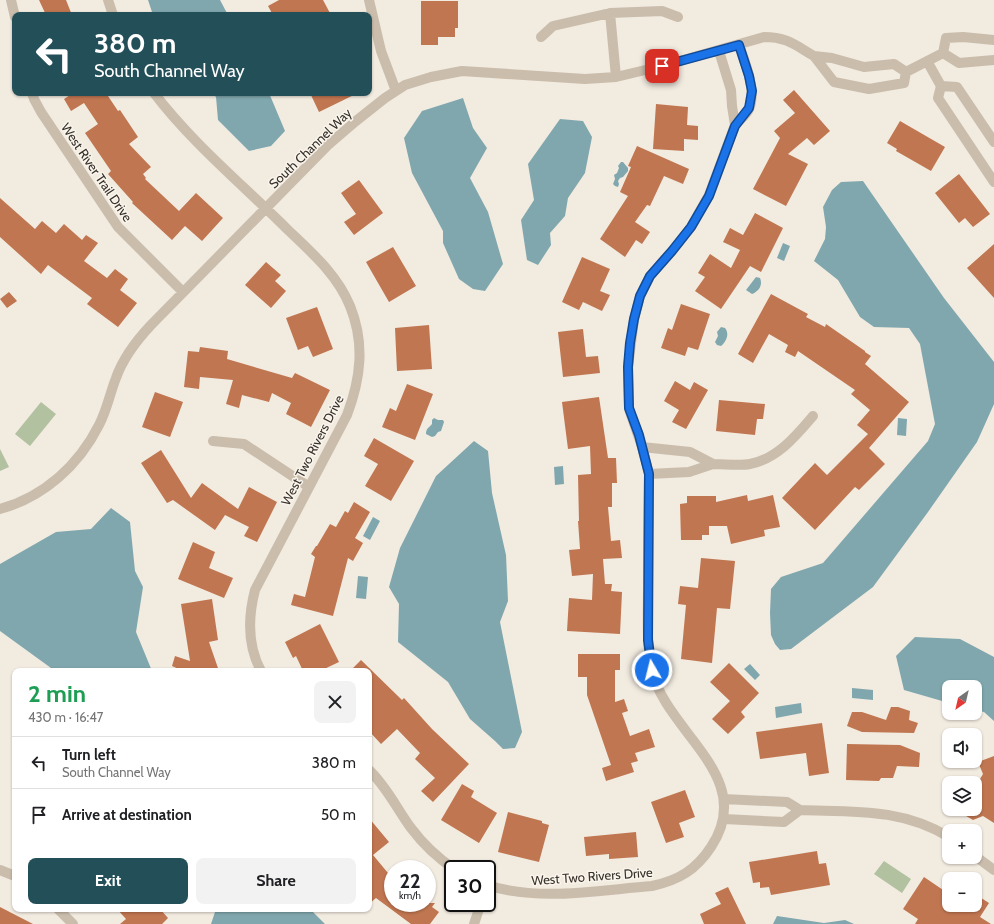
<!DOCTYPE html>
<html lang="en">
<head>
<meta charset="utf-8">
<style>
  :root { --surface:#fff; --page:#f2f2f2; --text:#202124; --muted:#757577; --line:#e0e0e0; --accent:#224f58 }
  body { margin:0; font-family:Cabin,sans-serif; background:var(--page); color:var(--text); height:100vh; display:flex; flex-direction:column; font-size:15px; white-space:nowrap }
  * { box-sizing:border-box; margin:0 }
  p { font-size:13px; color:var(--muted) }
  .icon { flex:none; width:22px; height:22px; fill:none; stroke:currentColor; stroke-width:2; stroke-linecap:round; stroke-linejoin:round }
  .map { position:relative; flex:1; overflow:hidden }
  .details { position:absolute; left:12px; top:668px; width:360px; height:244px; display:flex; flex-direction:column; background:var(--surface); border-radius:8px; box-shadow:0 1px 3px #0004 }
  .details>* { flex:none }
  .guide { position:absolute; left:12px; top:12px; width:360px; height:84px; border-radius:8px; box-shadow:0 1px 3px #0004; background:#224f58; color:#fff; overflow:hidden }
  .needle { width:26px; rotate:214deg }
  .fabs { position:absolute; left:942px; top:680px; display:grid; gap:8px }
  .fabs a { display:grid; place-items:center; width:40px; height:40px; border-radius:8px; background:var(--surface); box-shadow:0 1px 3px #0004; font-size:20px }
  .speed { position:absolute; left:384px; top:860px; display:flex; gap:8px; font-size:20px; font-weight:700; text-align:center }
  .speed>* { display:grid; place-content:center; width:52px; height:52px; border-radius:50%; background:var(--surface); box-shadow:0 1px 3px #0004; line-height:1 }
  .speed small { font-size:10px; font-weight:400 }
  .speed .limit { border:2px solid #111; border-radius:6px; background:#fff; color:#111 }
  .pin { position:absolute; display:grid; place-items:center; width:34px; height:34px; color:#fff; margin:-17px; border-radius:8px; box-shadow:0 2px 6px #0006 }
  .me { position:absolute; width:44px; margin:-22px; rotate:352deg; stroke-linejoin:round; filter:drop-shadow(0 0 3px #0008) }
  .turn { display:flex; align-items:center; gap:14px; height:84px; padding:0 16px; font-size:18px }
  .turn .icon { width:52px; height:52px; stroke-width:2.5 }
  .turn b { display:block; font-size:28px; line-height:34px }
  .round { display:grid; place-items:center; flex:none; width:42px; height:42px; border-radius:8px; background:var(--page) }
  .headline { display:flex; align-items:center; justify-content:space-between; height:68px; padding:0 16px }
  h1 { font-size:24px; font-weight:700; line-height:30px; color:#1e9e55 }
  .cta { display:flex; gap:8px; margin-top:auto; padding:8px 16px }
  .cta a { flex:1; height:46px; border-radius:8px; background:var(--accent); color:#fff; font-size:16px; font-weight:700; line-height:46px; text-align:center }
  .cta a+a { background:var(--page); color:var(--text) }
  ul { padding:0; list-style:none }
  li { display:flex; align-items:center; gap:12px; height:52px; padding:0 16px; border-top:1px solid var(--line) }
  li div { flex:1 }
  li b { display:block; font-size:15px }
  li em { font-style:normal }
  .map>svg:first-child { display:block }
  .green { fill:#b2c1a0 }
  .water { fill:#80a7ae }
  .building { fill:#c07650 }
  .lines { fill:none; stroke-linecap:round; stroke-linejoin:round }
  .street { stroke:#cabdac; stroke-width:10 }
  .route-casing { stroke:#114b97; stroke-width:10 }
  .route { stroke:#1a73e8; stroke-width:7 }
  .labels { text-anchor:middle; stroke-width:3; stroke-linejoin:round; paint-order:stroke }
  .street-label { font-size:13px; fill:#38302a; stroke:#f9f5ec }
</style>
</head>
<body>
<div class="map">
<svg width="994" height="924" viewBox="0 0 994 924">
  <rect width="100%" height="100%" fill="#f2ebe0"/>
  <path class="green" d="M41,402L56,414L30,446L15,434Z
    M0,449L9,467L0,471Z
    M884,861L911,879L902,893L874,874Z"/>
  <path class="water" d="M148,0H220L228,15H153Z
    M212,93H269L285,131L271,146L249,151L218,120L216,97Z
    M463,98L473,128L487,148L470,178L488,212L503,264L485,291L473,289L459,279L443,243V231L412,173L404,138L422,111Z
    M560,119L583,121L592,137L585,173L568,198L565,216L550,233L551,245L538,265L527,260L521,220L534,200L528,164Z
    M621,162H623L628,168V171L623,177L620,178L618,181L619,184L618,187L615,186L613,184L615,179L614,175L617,173L619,168L618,166Z
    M863,181L944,298L994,362V404L977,442L928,512L873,587L791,649L780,650L775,644L771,635L770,613L771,589L781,577L823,563L928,441L935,424L920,344L909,328L874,327L860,317L838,280L814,261L825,239L826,227L823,207L832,190L841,182Z
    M783,243L790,246L784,261L777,258Z
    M756,277L760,278C763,285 759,291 752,294L746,290Z
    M721,327L725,328C730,334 726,342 721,346L717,345L715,342L718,336L717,332Z
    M434,418L438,420H443L444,422L441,431L438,432L435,436L432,437L426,434C426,428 429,428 432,424V420Z
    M898,418L907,419L906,436L897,435Z
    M474,441L488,451L492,493L506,555L508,601L500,622L522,732L515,748L503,749L495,741L470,719L448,682L398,642L399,604L389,587L400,548L436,476Z
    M563,466L564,484L555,485L554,467Z
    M111,508L130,522L135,571L143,587L136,632L152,671H52L51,668L0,631V564L56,532L91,529Z
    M373,517L380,521L370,540L363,536Z
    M358,576L368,577L366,599L356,598Z
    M915,637L960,639L994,657V721L984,712L975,710V687H949V703L904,690L896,656Z
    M750,664L760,675L755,680L744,669Z
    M852,688L873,690V700L852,698Z
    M801,703L802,713L776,718L775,707Z
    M216,909H310L325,924H211Z
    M777,916L824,923L845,920L854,924H773Z"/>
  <path class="building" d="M39,0H66L72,15H46Z
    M279,0H323L331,15H273L268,6Z
    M421,1H458V28H455V37H438V45H421Z
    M794,90L830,131L814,145L807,138L788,154L808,164L786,206L753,189L780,138L774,131L795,113L783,100Z
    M73,93H106L118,111L120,110L138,137L129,144L151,167L143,174L146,178L145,179L179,211L196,193L223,218L202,241L185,226L172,240L132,203L133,202L108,174L111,171L85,133L98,124L84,103L71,111L64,99Z
    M310,93H358L319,112Z
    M656,104L688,107L687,125L698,126V140L684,139V151L653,149Z
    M900,121L945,147L931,171L896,151L897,149L887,143Z
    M637,146L689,169L683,184L664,176L650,206L647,205L635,222L650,232L642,244L636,240L625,257L600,239L628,196L620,192L631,167L628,166Z
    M959,174L990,214L973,227L965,218L959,223L935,193Z
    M359,180L383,213L354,235L344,222L356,214L341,193Z
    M0,198L35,229L42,221L56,233L64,224L82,240L86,235L98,243L84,261L107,278L115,269L128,279L120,290L137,303L118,327L87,304L92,298L48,265L41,274L0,237Z
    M755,213L783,228L761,272L750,266L721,309L695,291L705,277L698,273L710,254L731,268L740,250L723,242L730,228L743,235Z
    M994,244V298L967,268Z
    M393,247L416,286L389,302L366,262Z
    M582,257L610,269L600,291L610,295L602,311L583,302L579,310L562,302Z
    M266,262L281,275L275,281L286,291L271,308L245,285Z
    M9,292L17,301L7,308L0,299Z
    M771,294L808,314L806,317L825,327L826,324L865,351V352L871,356L865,364L909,402L869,448L885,464L859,490L855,487L815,530L782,498L815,463L827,475L868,434L857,425L870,410L851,394L855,390L798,351L795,357L785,352L788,345L769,334L753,363L738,354Z
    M681,304L710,314L698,350L688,347L685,356L661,348L668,328L672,330Z
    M317,307L333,349L313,357L308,346L298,350L286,318Z
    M429,325L432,369L397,371L395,328Z
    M583,329L586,357L598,356L600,373L563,377L558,332Z
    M200,347L228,351L227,359L292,378L295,373L330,390L311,427L286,414L291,403L272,393L269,402L242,395L239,408L226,404L233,380L200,377L199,389L184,387L188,351L199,352Z
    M675,381L690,390L694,382L708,390L686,429L672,422L679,410L664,401Z
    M407,384L433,394L415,440L382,427L390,408L396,411Z
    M155,392L183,402L170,437L142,427Z
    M599,397L608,458H616L617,483H612V507H608L611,541L620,540L622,558L603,559L605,584H612L611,591L622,592L620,634L567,631L569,598L592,600L593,574L572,576L569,550L580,549L578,521H579L578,475L591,474L590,446L568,449L562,402Z
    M719,400L765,404L763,419H757L755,435L716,431Z
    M374,438L414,461L391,501L365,486L378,464L364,456Z
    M161,450L191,498L202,483L238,509L249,487L277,502L257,542L244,536L249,527L225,515L215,530L173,500L167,503L141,463Z
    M747,495L748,501L773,495L780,527L764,530L765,536L731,544L727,526H709V535H702V540H681L680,504L687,503V496H716V502Z
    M354,502L370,512L355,538L363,543L353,561L348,558L333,616L291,605L294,594L305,597L315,557L311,554L316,546H317L330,524L336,527L345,511L348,513Z
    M193,542L215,552L209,568L233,578L224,598L178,579Z
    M701,558L735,561L730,609L717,608L712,663L681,659L686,605L678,604L680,586L698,588Z
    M212,599L218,640L209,642L219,671H183L172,666L175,656L190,661L181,604Z
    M320,624L339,662L320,671H303L296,656L293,658L285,642Z
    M578,654H620V670H615V702L624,699L628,711L622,713L630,736L649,729L655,747L635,753L638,761L631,763L634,772L606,781L602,768L611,765L587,695V677H578Z
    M361,660L402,700L404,698L432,729L469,764L433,802L421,791L435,778L415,759L420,753L397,729L381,744L369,731V671H350Z
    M729,663L759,693L741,712L745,717L728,734L712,719L730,701L710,682Z
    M891,707H898L910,711L909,720L918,723L914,733L862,732L847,726L852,712H862L886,720Z
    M822,723L829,773L809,776L806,753L760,759L756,732Z
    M847,744L900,745L920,753L919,767L897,766L893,778H881L879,781L846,780Z
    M994,756V823L983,816L973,820L954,809H975V787L983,774L978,762Z
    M462,784L474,791L471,797L497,813L479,843L441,820Z
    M685,790L695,817L679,823L684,837L666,843L651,802Z
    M508,812L542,821V823L549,825L539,862L498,852Z
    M369,818L389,842L373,855L393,879V903H435L432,907L439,912L430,924H411L376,898L369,904Z
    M636,832L638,857L609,859V854L586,856L584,837Z
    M817,851L819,864L826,863L830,885L771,895L769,887L760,888V882L753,883L749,862Z
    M924,877L949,894V905H975V894L989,903L980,917L991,924H915L918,919L903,909Z
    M728,887L746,924H704L700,914L721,904L715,893Z
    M0,907L33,924H0Z
    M117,909H160L168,918L162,924H120L126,919Z"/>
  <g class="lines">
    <path class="street" d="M11,0L15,17
      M108,0L113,15
      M369,0L381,51L396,91
      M610,13L616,77
      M541,37L553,26L610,13L662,11L678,17
      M719,51L731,90L732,106L735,125C739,120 747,115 749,109C757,91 745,62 739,45
      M943,53L946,38L963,37L994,40
      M943,53L959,63L994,60
      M814,56L832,58L864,67L894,64L906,72L904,83L869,89L834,82Z
      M927,61L941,86L938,98L994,182
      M906,72L943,53
      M941,86L957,87L994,142
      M32,93L34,99L41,112L118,227L183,292
      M154,93C192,143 243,185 287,229C311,252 337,274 350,306C365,343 361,378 347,415L255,590C248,617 247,645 261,671
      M213,441L244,444L309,487
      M642,447L690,452L713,464L689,472L649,474
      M713,464C725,464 739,466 750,464C777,459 796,436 813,416
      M0,509C44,497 79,465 99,425C107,410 110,393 116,378C123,358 136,341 151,325L328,145L356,121L385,98L405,85L431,77L462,71L585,79L616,77L662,66L764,37C787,37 795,45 814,56
      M369,770C387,787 397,809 411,828C423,844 438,858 454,869
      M800,810C854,812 901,808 949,837
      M724,819L784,822L800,810L787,802L724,799
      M975,856L994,870
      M0,870L15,876
      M487,885C539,902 599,890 652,886C679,880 696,870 711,847C758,776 665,732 652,670C646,642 648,614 648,586C648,548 648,511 649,474L642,447L629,409L628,367L634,319L640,296L650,276L672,251L691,227L709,195L735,125
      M58,909L73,924
      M474,924L481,903"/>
  </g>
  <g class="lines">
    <g class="route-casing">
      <path id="route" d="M652,670L648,640L649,474L639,435L629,408L628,367L630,343L634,319L640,296L650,276L672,251L691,227L709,196L735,126L749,108L752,91L749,76L739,45L662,66"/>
    </g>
    <use href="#route" class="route"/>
  </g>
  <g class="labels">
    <g class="street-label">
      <text transform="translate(310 148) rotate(-44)" y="5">South Channel Way</text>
      <text transform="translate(97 172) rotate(56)" y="5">West River Trail Drive</text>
      <text transform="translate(312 450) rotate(-63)" y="5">West Two Rivers Drive</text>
      <text transform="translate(592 876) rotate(-4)" y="5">West Two Rivers Drive</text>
    </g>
  </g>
</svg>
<div class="fabs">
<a><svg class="needle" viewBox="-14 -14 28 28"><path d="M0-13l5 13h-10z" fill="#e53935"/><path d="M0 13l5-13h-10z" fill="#757577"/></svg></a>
<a><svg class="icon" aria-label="sound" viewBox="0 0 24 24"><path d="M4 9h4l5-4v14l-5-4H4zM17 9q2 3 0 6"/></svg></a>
<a><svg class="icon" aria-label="layers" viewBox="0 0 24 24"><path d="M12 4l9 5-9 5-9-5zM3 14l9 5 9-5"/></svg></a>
<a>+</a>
<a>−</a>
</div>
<div class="speed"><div>22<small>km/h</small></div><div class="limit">30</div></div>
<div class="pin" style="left:662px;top:66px;background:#d93025"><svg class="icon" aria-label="arrive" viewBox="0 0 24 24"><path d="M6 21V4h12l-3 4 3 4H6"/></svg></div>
<svg class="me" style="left:652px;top:670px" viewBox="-20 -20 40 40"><circle r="17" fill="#1a73e8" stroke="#fff" stroke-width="3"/><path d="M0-11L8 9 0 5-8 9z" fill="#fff"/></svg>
<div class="guide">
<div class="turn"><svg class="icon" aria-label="left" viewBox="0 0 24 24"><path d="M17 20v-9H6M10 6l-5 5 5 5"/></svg><div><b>380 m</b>South Channel Way</div></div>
</div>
<section class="details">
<div class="headline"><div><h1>2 min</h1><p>430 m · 16:47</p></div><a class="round"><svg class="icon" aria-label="close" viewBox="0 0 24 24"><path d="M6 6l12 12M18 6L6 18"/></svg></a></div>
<ul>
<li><svg class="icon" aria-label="left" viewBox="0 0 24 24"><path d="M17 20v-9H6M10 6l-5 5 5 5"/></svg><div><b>Turn left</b><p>South Channel Way</p></div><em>380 m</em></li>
<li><svg class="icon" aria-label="arrive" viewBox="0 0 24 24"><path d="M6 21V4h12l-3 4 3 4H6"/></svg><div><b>Arrive at destination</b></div><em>50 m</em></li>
</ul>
<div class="cta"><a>Exit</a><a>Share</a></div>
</section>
</div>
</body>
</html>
